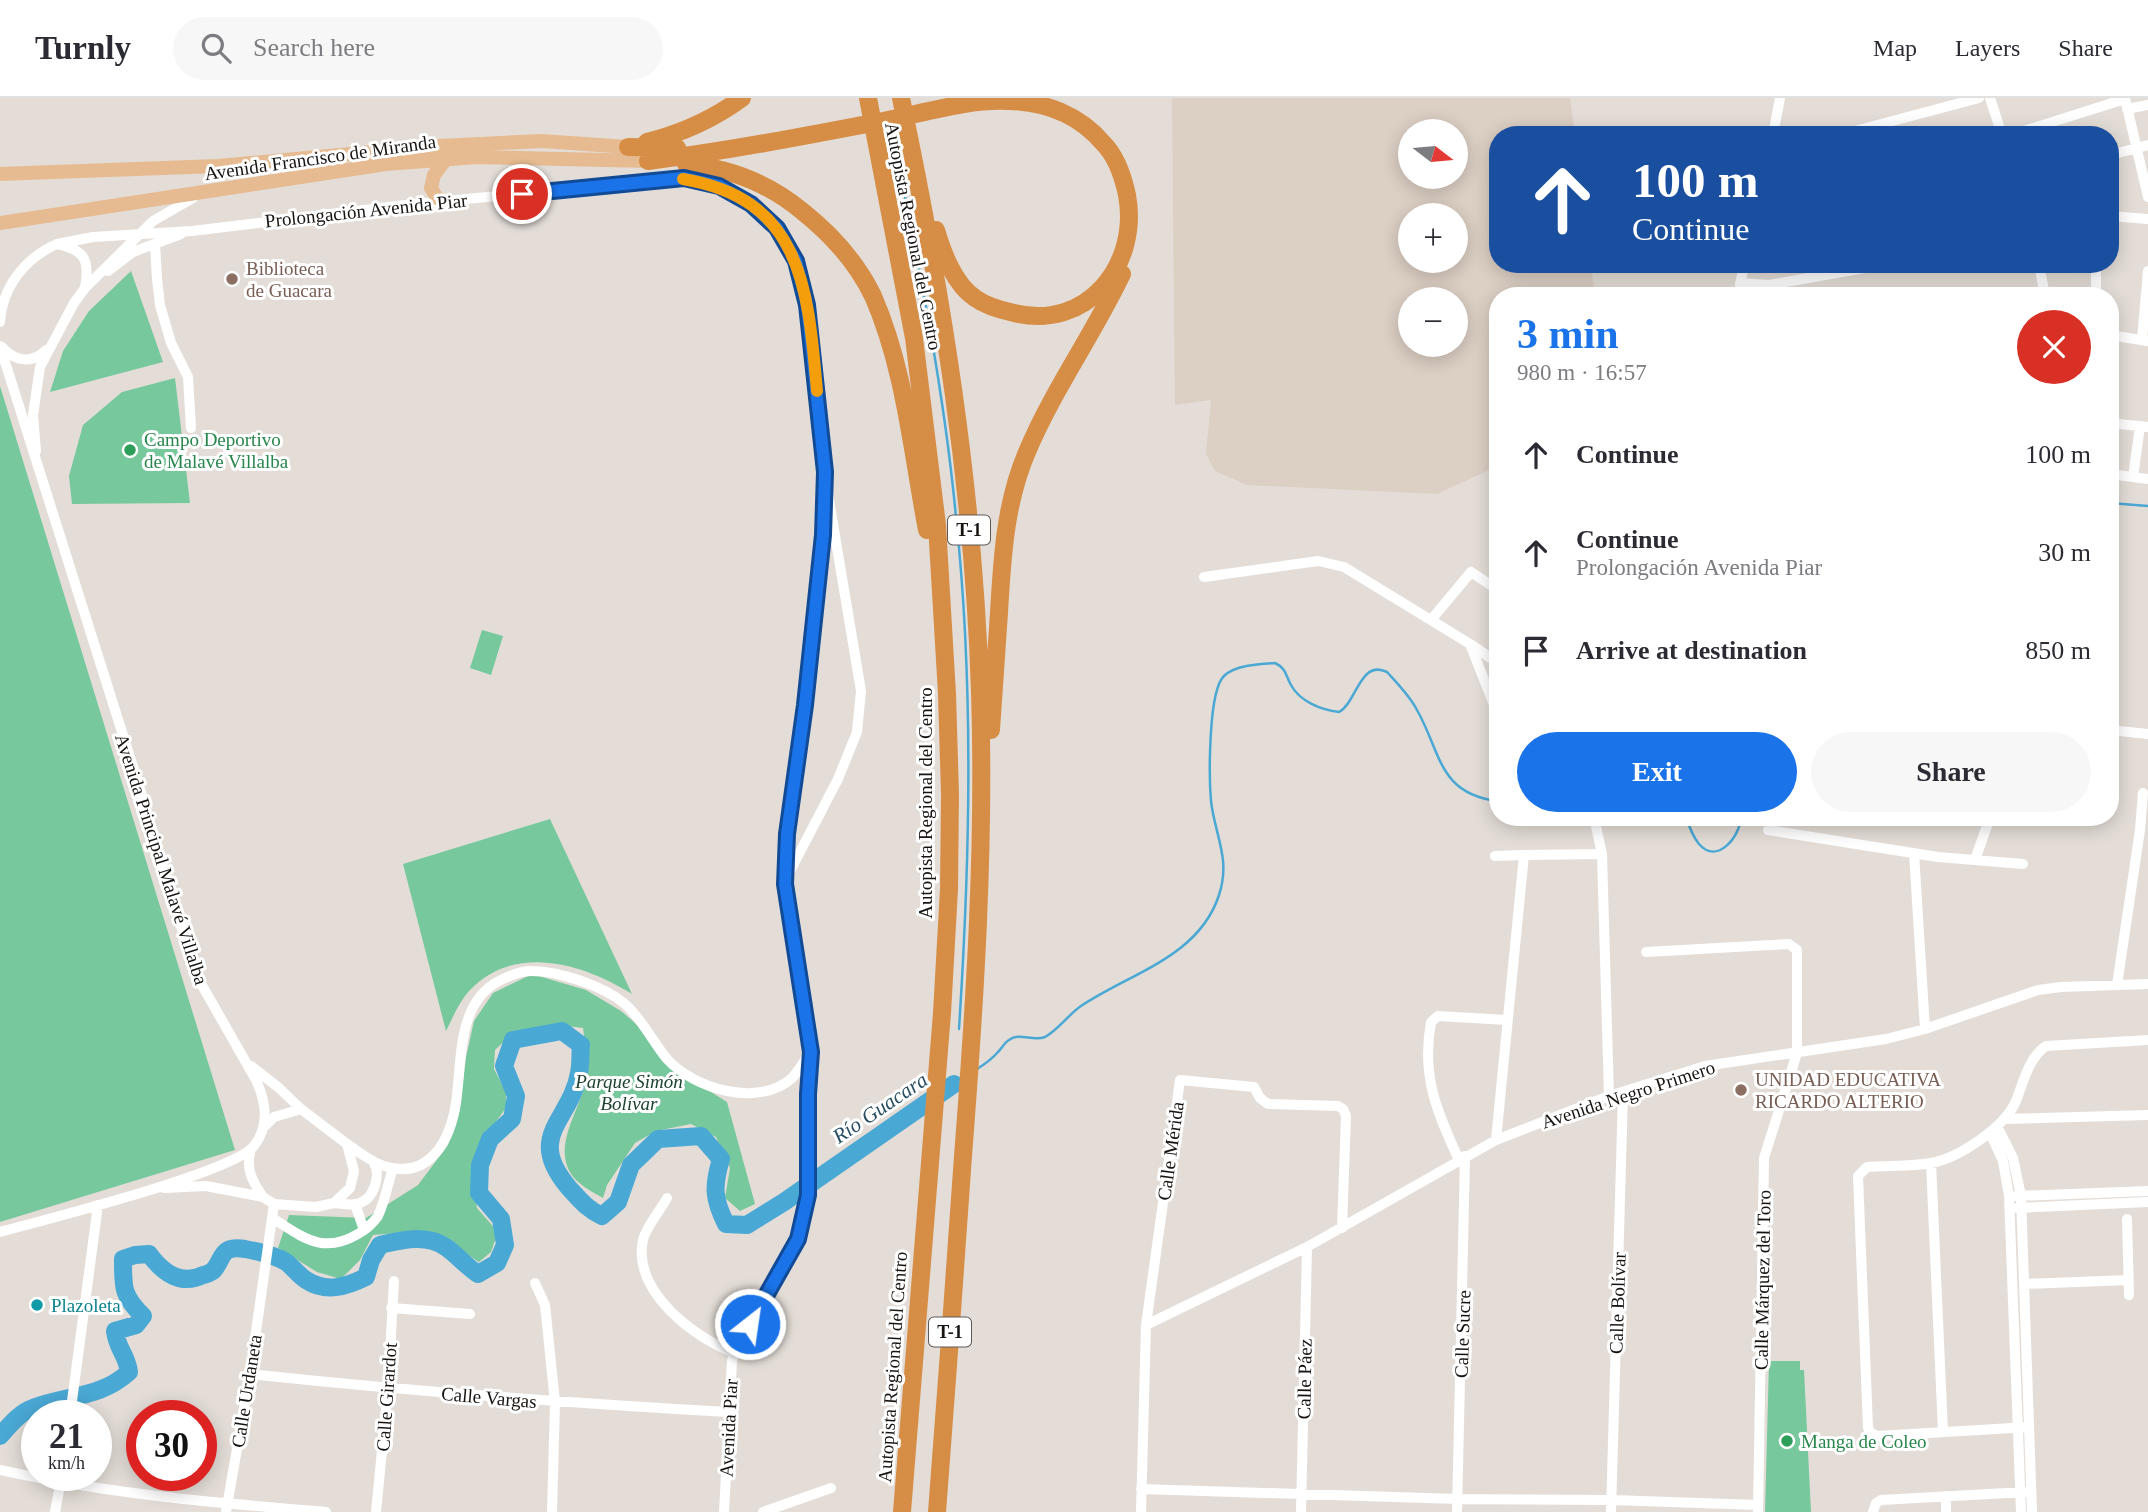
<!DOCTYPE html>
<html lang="en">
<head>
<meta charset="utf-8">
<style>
  :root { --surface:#fff; --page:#f7f7f7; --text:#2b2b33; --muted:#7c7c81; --line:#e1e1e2; --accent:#1a73e8 }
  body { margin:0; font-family:Georgia,serif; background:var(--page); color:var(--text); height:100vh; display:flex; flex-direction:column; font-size:26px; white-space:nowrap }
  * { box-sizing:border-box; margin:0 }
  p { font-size:23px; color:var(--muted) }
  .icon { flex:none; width:38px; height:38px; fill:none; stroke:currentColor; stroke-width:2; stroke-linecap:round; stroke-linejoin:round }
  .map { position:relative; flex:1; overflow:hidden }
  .side { position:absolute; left:1489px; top:189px; width:630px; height:539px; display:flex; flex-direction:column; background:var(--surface); border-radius:28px; box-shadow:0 4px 18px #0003 }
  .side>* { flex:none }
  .hud { position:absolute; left:1489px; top:28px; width:630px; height:147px; border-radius:28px; box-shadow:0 4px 18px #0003; background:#1a4fa0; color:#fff; overflow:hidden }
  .needle { width:46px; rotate:106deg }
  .fabs { position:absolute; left:1398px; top:21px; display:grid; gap:14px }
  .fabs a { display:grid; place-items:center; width:70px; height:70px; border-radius:50%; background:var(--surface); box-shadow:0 4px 18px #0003; font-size:35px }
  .speed { position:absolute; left:21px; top:1302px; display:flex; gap:14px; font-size:35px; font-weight:700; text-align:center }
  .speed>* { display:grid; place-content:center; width:91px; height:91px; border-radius:50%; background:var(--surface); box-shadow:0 4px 18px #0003; line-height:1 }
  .speed small { font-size:18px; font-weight:400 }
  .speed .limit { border:10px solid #d22; background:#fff; color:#111 }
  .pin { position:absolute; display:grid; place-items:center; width:60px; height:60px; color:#fff; margin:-30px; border:4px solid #fff; border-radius:50%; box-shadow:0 2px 7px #0007 }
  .me { position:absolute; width:77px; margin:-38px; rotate:30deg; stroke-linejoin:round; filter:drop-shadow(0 0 5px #0008) }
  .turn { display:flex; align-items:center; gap:24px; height:147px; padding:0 28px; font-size:32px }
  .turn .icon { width:91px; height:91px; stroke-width:2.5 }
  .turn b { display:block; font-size:49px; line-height:60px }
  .round { display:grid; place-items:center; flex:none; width:74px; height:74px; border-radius:37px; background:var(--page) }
  .head { display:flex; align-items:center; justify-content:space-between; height:119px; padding:0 28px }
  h1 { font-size:42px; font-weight:800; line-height:52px; color:var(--accent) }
  .cta { display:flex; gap:14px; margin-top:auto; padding:14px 28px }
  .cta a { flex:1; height:80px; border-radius:42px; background:var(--accent); color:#fff; font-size:28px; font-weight:800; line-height:80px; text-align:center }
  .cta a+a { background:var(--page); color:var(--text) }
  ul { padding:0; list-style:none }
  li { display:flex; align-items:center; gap:21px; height:98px; padding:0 28px }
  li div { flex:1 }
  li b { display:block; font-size:26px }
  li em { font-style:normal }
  header { display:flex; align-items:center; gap:42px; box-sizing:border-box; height:98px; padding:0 35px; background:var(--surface); border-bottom:2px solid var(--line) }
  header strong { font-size:33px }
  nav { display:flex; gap:38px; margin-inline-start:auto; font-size:24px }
  .search { width:490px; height:63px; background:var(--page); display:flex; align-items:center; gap:18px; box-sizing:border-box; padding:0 24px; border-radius:38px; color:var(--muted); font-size:26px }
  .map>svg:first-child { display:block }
  .built { fill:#dccfc4; fill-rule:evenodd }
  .green { fill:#78c89e }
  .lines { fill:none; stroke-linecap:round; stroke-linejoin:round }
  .stream { stroke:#4aa8d4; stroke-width:2.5 }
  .river { stroke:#4aa8d4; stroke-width:18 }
  .minor { stroke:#fff; stroke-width:10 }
  .primary { stroke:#e6bb91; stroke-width:14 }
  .motorway { stroke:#d68e47; stroke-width:18 }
  .route-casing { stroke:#114b97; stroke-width:18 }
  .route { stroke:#1a73e8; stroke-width:12 }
  .slow { stroke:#f59e0b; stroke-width:12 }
  .education-dot { fill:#8d6e63; stroke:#fff; stroke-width:2.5 }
  .leisure-dot { fill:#2e9e5b; stroke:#fff; stroke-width:2.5 }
  .culture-dot { fill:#0f9aa8; stroke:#fff; stroke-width:2.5 }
  .labels { text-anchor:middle; stroke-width:6; stroke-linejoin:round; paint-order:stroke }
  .shield { fill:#fff; stroke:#5c5a58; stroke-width:2 }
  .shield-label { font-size:18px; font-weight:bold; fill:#161311 }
  .street-label { font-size:19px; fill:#161311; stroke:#fff }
  .education-label { font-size:19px; fill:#785e54; stroke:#fff; text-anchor:start }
  .leisure-label { font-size:19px; fill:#27864d; stroke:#fff; text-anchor:start }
  .park-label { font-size:19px; font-style:italic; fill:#1d4330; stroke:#fff }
  .culture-label { font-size:19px; fill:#0d838f; stroke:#fff; text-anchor:start }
  .water-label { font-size:21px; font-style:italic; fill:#264d61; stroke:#fff }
</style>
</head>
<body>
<header>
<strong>Turnly</strong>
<div class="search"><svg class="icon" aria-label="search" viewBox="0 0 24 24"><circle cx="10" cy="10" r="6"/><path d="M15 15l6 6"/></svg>Search here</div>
<nav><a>Map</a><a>Layers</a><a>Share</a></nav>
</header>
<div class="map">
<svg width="2148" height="1414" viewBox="0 0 2148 1414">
  <rect width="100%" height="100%" fill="#e4ddd7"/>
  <path class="built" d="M1172,0H1570L1575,37H1498V166H1591L1595,198H1498V368L1437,396L1247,387L1215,373L1206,356L1211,302L1175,307ZM1410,33H1456V79H1410ZM1410,117H1456V163H1410ZM1410,201H1456V247H1410Z"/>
  <path class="green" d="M131,173L163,264L50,294L63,253L89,213Z
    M175,280L190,405L72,406L69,378L83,327L122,294Z
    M0,288L235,1052L0,1124Z
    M482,532L503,538L491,577L470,570Z
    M550,721L632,896C584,866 516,845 471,891C460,902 453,919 446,933L403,766Z
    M532,876L586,892L621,913L641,930L666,966L727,1004L755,1106L740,1113L725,1100L730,1070L716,1039L691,1026L656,1033L635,1045L607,1087L603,1100C594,1095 583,1089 576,1082C550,1055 576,1018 584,990C588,970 586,951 583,930L566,928L514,934L495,952L494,971L506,994V1010L478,1048L472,1067L477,1110L498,1134L491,1154L479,1164L448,1144L427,1133L373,1137L360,1162L341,1181L317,1174L278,1150L289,1117L366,1120L418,1087L448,1047L461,1000L466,959L474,923L493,895Z
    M1769,1263H1800V1272H1804L1811,1414H1765Z"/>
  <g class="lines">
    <path class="stream" d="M894,43C919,168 944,292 956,419C974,589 970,761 959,931
      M2110,405L2148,408
      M1686,719C1689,728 1693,739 1699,746C1717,767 1740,739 1741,719
      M977,971C985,966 992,961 998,954C1002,950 1004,945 1009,942C1019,934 1033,944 1045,939C1058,932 1069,916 1081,908C1130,875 1199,859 1219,797C1231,761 1215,738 1211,703C1209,680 1208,593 1224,578C1235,567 1260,566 1275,565C1286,570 1286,578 1291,587C1300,604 1322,612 1339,614C1357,604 1360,561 1387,574C1397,585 1410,598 1417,612C1441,654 1438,696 1498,703
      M954,986L960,982"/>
    <path class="river" d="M0,1338C9,1328 20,1314 33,1310C67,1297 101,1300 129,1274C127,1257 117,1251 115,1233L136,1227L143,1218C122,1198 123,1189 123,1161L135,1157L149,1156C163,1175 181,1188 203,1177C205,1177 212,1174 213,1173C224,1161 219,1147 245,1151C256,1153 276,1158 286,1164C293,1169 298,1177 306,1182C326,1195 346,1189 366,1179L371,1162L380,1147C402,1142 427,1135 447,1150C458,1158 466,1168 478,1176L497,1165L505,1147L501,1121L479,1095L480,1067L490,1041L512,1021L516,998L504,968L513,942L562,933L581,947C580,956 581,966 579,975C571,1023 524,1037 569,1090C580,1102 587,1111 602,1118L618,1104L631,1067L658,1041L701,1038L721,1061C713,1088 713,1100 726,1126L747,1127L784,1104L954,986"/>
    <path class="minor" d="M1990,0L2002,37
      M2125,0L2148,99
      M2127,11L2148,7
      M1773,37L1780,0
      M1840,37L1979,0
      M2011,37L2125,1
      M2110,57L2148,47
      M2110,118L2148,121
      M57,146L93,139L192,133L405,107L684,80L719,88L751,106L777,130L796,163L807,207L825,375L823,437L805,607L787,736L785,786L811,954L808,996V1097L798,1141L737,1247L732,1263L724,1414
      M155,146L157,181L160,207L171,245L188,279L191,330
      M2039,166L2045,198
      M108,173L133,154L181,136
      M1740,185L1769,187L1887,166
      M1738,198L1744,166
      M2096,198V166
      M0,224C2,189 25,160 57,146C85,152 90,162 85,189
      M2110,237L2147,243
      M2142,242L2148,173
      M0,248L141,694L195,875L256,982C266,1004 270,1027 254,1048C231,1075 44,1122 0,1134
      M2,249C15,264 33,266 46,252
      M2110,325L2148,329
      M36,353L33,317L40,269L74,205L85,190L153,123L193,100
      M2110,376L2148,381
      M2133,379L2140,328
      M1204,479L1318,463L1344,469L1470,546L1498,565
      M1431,522L1471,474L1498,492
      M1470,546L1498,617
      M2110,632L2148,636
      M1594,719L1602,756L1609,998
      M1768,732L1938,759L2023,766
      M1914,755L1925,931
      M1495,758L1524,757
      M1975,762L1990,719
      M789,775L838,681L857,634L861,593L828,396
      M1646,854L1789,846L1797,852V955L1764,1060L1758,1414
      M2117,887L2140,732L2143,695
      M2004,1021L2148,1017
      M265,1028L274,1019L301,1011
      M1997,1028L2013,1060L2021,1098L2032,1414
      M1990,1035L2003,1063L2009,1098L2021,1414
      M1496,1042L1524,757L1602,756
      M347,1046C359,1054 371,1064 384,1068C427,1082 448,1046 455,1011C463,969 454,904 501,882C511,877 520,873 531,873C559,873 604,888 625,906C642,921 653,944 667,961C694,991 759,1010 792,980C799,973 804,962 811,954
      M251,1051C245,1070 252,1083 263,1099
      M1459,1062C1437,1014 1421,978 1431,924L1438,918L1507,922
      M1931,1065L1943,1334
      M164,1090L206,1088L263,1099L274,1106L316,1109L334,1105L350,1090L354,1073L347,1046L301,1011L279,990L251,968
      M2016,1098L2148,1093
      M667,1100C660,1113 646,1129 643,1142C632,1193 694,1240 735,1255
      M334,1105C341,1106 350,1107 357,1106C374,1102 382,1077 373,1063
      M355,1106L364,1132
      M2017,1110L2148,1104
      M272,1120C303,1139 322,1157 358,1136C365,1132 373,1125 378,1118C385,1103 388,1085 393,1070
      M2127,1121L2129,1197
      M535,1185L545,1207L555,1304L552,1414
      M2024,1186L2128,1182
      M391,1210L470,1216
      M1146,1227L1307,1149L1496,1042L1609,998L1705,968L1886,941L1925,931L2038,892L2061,889L2148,886
      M250,1276C409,1293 568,1305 728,1314
      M70,1318L98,1107
      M2029,1329L1878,1338L1871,1335L1868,1330L1858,1078L1867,1069C1887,1067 1911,1069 1931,1065C1959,1060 2005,1029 2016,1003C2023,985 2029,959 2046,948L2148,942
      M0,1372C107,1396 217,1405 326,1414
      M1141,1391L1457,1401L1612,1402L1758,1407
      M1946,1398V1414
      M55,1414L62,1377
      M226,1414L250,1276L274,1106
      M376,1414L388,1291L394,1183
      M763,1414L831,1390
      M1141,1414L1146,1227L1180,982L1254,989L1260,1000L1268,1006L1338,1008L1343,1011L1346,1018L1342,1130
      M1301,1414L1307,1149
      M1457,1414L1465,1058
      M1611,1414L1623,995
      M1873,1414L1876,1405L1881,1402L2025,1394"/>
    <path class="primary" d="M0,76L218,68L439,48L541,43L628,49
      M444,103L437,100L431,90L434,77L445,62
      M0,125L386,66L477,59L648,63"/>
    <path class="motorway" d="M868,0L914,240L937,427L947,596L950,696L949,791L942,915L902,1414
      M901,0C942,196 974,393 980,594C985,749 975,903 963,1058C955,1177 946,1295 937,1414
      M647,44C683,35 712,22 742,0
      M628,49L677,50
      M648,63C727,53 805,38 883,23C924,15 968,1 1009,3C1045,4 1079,17 1103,45C1117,59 1123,78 1127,97C1140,167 1087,233 1014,215C1000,212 986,208 975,200C954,186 943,155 936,132
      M686,66C730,70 768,85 802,113C831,136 857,165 873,198C905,271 912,354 927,432
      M991,632C994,593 996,554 999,515C1002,461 1005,405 1027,354C1053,292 1093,237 1122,176"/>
  </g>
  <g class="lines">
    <g class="route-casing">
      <path id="route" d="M522,96L684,80L719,88L751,106L777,130L796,163L807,207L825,374L823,437L805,607L787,736L785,786L811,954L808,996V1097L798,1141L750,1226"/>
    </g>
    <use href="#route" class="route"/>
    <path class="slow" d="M683,81C803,101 808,192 817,293"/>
  </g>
  <g class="education-dot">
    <circle cx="232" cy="181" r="7"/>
    <circle cx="1741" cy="992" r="7"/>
  </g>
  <g class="leisure-dot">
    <circle cx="130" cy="352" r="7"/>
    <circle cx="1787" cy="1343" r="7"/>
  </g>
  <circle class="culture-dot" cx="37" cy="1207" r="7"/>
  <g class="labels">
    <g class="shield">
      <rect x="948" y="417.5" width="42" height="29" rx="5"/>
      <rect x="929" y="1219.5" width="42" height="29" rx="5"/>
    </g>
    <g class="shield-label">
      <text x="969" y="438">T-1</text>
      <text x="950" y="1240">T-1</text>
    </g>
    <g class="street-label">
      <text transform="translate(320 59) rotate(-8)" y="7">Avenida Francisco de Miranda</text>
      <text transform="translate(366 112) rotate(-6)" y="7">Prolongación Avenida Piar</text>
      <text transform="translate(914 138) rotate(79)" y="7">Autopista Regional del Centro</text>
      <text transform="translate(925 705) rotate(-90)" y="7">Autopista Regional del Centro</text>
      <text transform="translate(162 761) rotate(72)" y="7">Avenida Principal Malavé Villalba</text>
      <text transform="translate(1628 996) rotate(-18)" y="7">Avenida Negro Primero</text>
      <text transform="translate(1170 1053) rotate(-82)" y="7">Calle Mérida</text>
      <text transform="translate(1762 1182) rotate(-89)" y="7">Calle Márquez del Toro</text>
      <text transform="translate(1617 1205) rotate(-88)" y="7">Calle Bolívar</text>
      <text transform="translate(1462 1236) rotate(-88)" y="7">Calle Sucre</text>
      <text transform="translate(892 1269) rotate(-86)" y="7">Autopista Regional del Centro</text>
      <text transform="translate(1304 1281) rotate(-89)" y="7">Calle Páez</text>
      <text transform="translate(246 1293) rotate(-81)" y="7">Calle Urdaneta</text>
      <text transform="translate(386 1299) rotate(-86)" y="7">Calle Girardot</text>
      <text transform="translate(489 1299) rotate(5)" y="7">Calle Vargas</text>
      <text transform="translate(728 1330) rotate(-87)" y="7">Avenida Piar</text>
    </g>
    <g class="education-label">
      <text x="246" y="177">Biblioteca<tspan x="246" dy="22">de Guacara</tspan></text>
      <text x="1755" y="988">UNIDAD EDUCATIVA<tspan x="1755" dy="22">RICARDO ALTERIO</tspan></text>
    </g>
    <g class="leisure-label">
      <text x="144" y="348">Campo Deportivo<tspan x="144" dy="22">de Malavé Villalba</tspan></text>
      <text x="1801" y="1350">Manga de Coleo</text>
    </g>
    <g class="park-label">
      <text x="629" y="990">Parque Simón<tspan x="629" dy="22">Bolívar</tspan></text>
    </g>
    <g class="culture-label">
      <text x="51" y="1214">Plazoleta</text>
    </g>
    <g class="water-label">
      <text transform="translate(880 1010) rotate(-34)" y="7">Río Guacara</text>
    </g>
  </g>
</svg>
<div class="fabs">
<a><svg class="needle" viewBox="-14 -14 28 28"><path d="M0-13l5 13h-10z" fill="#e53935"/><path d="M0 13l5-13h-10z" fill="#7c7c81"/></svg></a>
<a>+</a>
<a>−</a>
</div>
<div class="speed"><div>21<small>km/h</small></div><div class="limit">30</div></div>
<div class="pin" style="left:522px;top:96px;background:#d93025"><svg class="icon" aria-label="arrive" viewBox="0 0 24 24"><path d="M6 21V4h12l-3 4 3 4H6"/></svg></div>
<svg class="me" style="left:750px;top:1226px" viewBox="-20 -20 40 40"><circle r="17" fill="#1a73e8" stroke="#fff" stroke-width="3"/><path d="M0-11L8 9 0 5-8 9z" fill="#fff"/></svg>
<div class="hud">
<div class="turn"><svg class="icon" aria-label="ahead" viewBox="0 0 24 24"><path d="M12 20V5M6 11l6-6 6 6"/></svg><div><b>100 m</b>Continue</div></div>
</div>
<section class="side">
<div class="head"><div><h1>3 min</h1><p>980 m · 16:57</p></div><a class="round" style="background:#d93025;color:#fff"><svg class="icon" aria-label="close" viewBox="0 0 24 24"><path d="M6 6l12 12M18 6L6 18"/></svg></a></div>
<ul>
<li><svg class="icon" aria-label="ahead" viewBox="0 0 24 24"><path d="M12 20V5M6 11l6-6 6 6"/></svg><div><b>Continue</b></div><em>100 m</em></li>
<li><svg class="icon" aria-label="ahead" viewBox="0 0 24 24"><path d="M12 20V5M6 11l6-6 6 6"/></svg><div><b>Continue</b><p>Prolongación Avenida Piar</p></div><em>30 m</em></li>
<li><svg class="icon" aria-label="arrive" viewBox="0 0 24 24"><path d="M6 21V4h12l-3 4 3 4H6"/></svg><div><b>Arrive at destination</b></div><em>850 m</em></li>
</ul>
<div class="cta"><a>Exit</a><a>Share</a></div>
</section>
</div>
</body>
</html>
